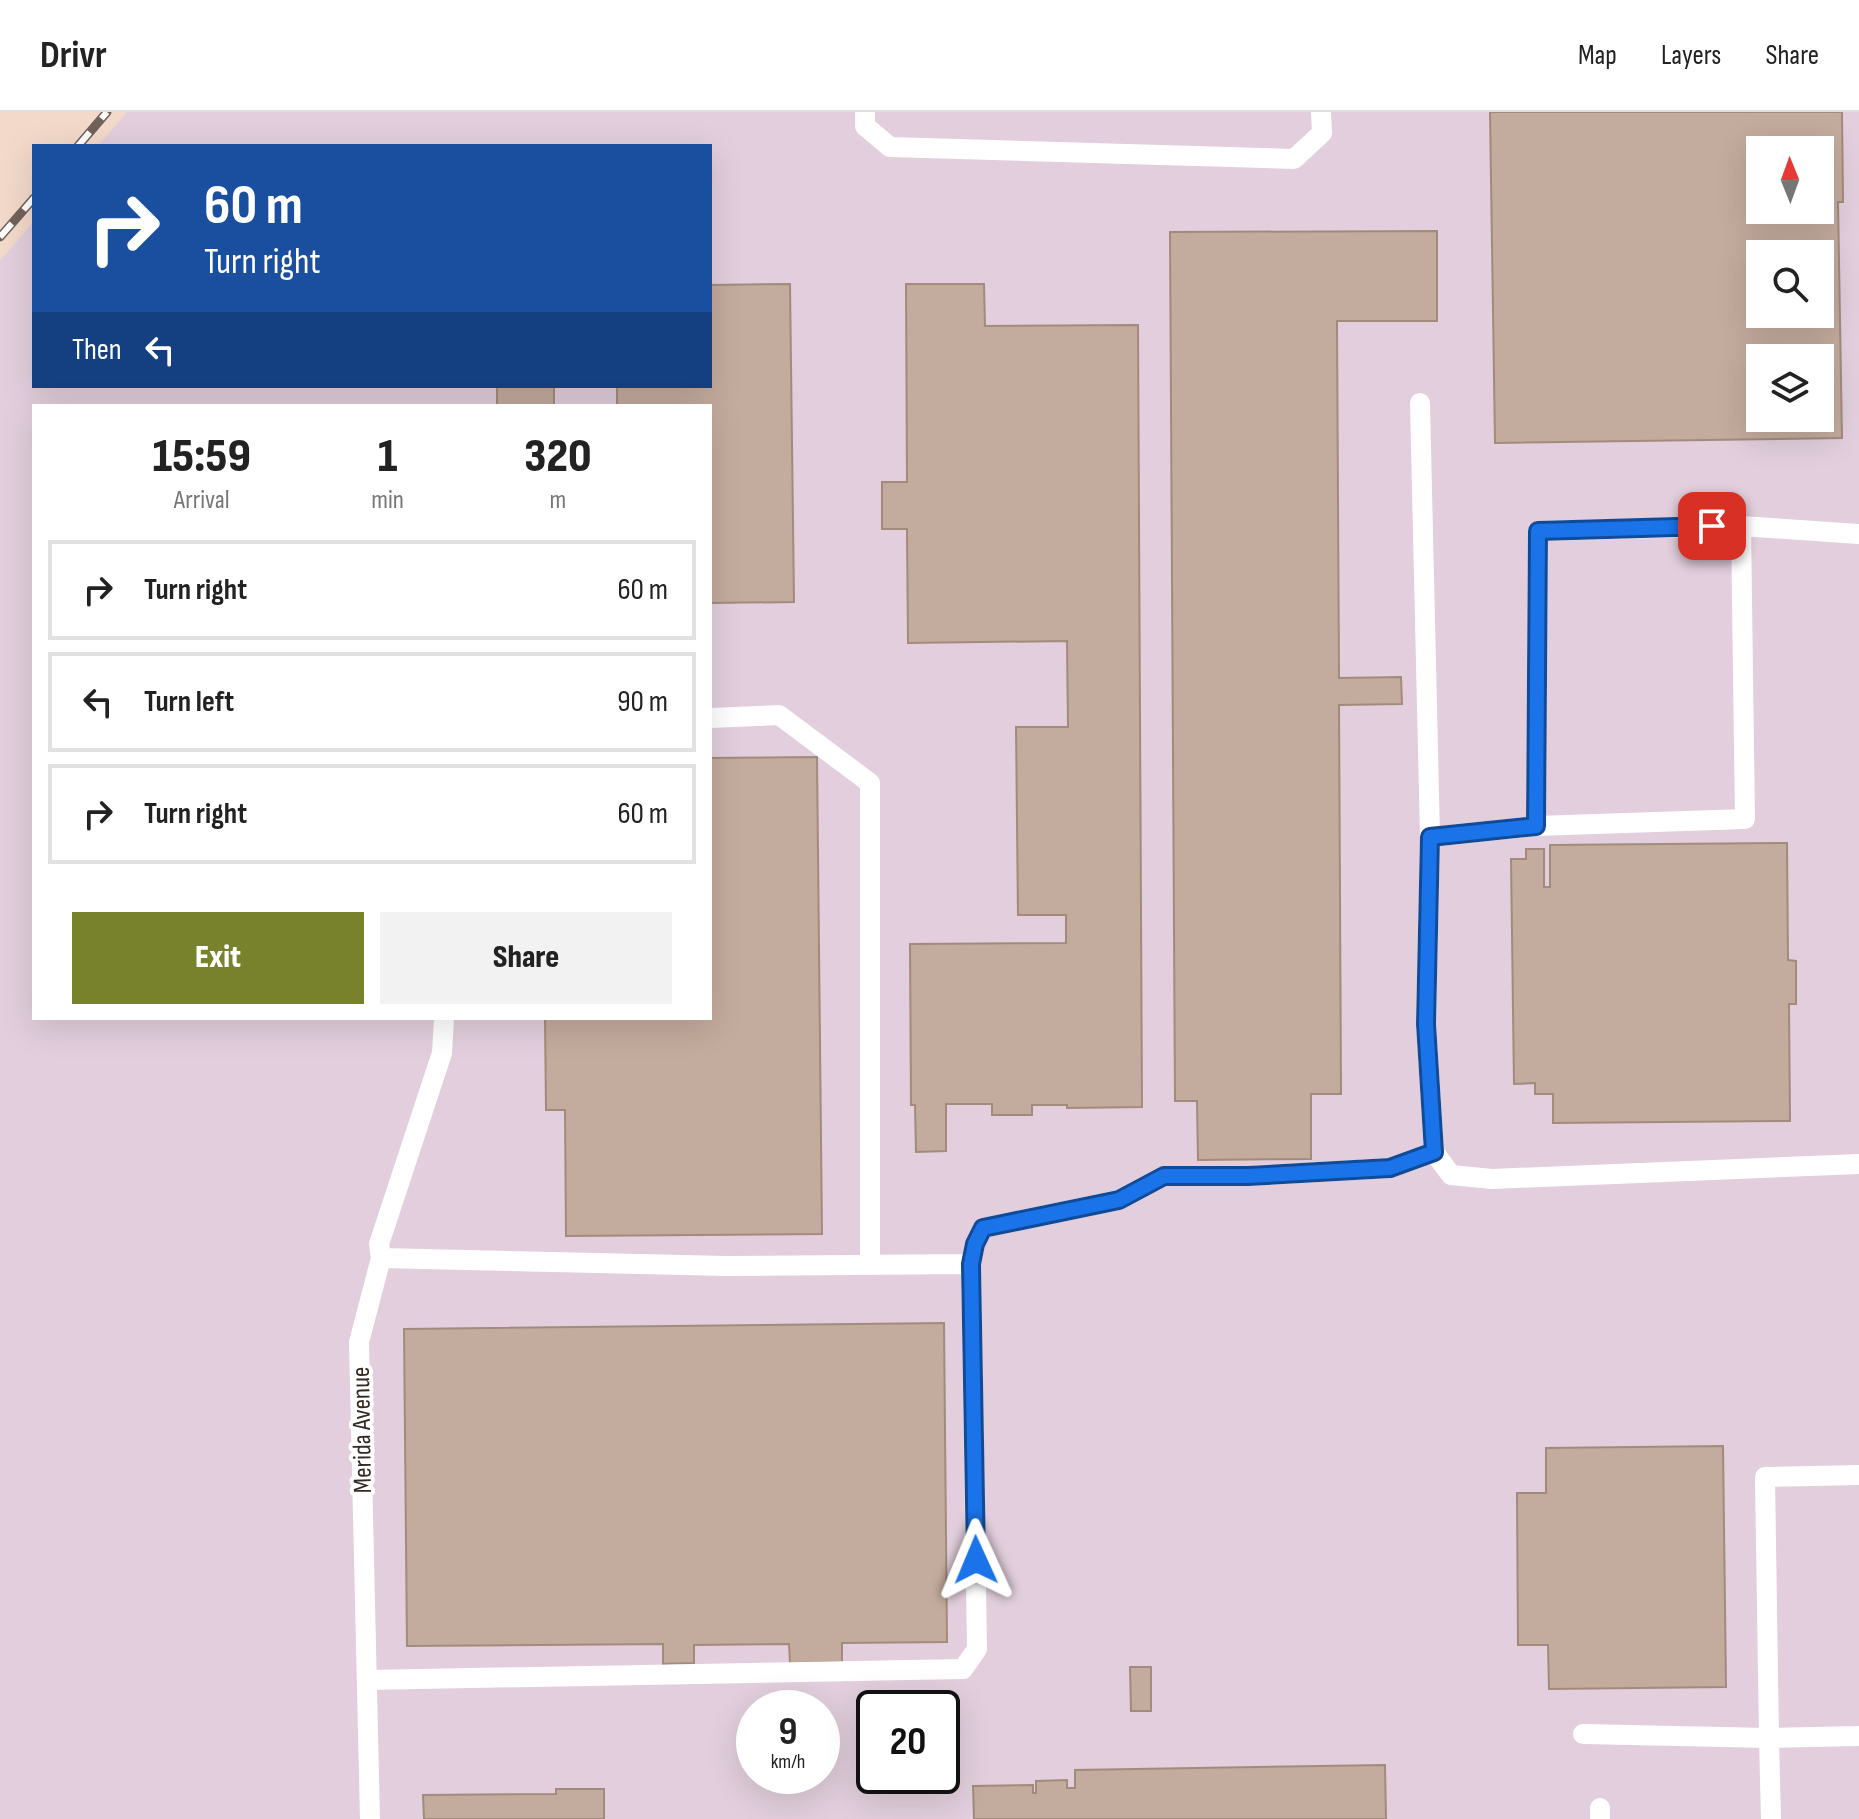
<!DOCTYPE html>
<html lang="en">
<head>
<meta charset="utf-8">
<style>
  :root { --surface:#fff; --page:#f2f2f2; --text:#222; --muted:#767676; --line:#e0e0e0; --accent:#78812c }
  body { margin:0; font-family:"Sofia Sans Condensed",sans-serif; background:var(--page); color:var(--text); height:100vh; display:flex; flex-direction:column; font-size:30px; white-space:nowrap }
  * { box-sizing:border-box; margin:0 }
  p { font-size:26px; color:var(--muted) }
  .icon { flex:none; width:44px; height:44px; fill:none; stroke:currentColor; stroke-width:2; stroke-linecap:round; stroke-linejoin:round }
  .map { position:relative; flex:1; overflow:hidden }
  .panel { position:absolute; left:32px; top:292px; width:680px; height:616px; display:flex; flex-direction:column; background:var(--surface); border-radius:0px; box-shadow:0 8px 32px #0002 }
  .panel>* { flex:none }
  .guide { position:absolute; left:32px; top:32px; width:680px; height:244px; border-radius:0px; box-shadow:0 8px 32px #0002; background:#1a4fa0; color:#fff; overflow:hidden }
  .needle { width:52px; rotate:359deg }
  .controls { position:absolute; left:1746px; top:24px; display:grid; gap:16px }
  .controls a { display:grid; place-items:center; width:88px; height:88px; border-radius:0px; background:var(--surface); box-shadow:0 8px 32px #0002; font-size:40px }
  .speed { position:absolute; left:736px; top:1578px; display:flex; gap:16px; font-size:40px; font-weight:700; text-align:center }
  .speed>* { display:grid; place-content:center; width:104px; height:104px; border-radius:50%; background:var(--surface); box-shadow:0 8px 32px #0002; line-height:1 }
  .speed small { font-size:20px; font-weight:400 }
  .speed .limit { border:4px solid #111; border-radius:12px; background:#fff; color:#111 }
  .pin { position:absolute; display:grid; place-items:center; width:68px; height:68px; color:#fff; margin:-34px; border-radius:16px; box-shadow:0 4px 12px #0006 }
  .me { position:absolute; width:88px; margin:-44px; rotate:359deg; stroke-linejoin:round; filter:drop-shadow(0 0 6px #0008) }
  .turn { display:flex; align-items:center; gap:28px; height:168px; padding:0 40px; font-size:36px }
  .turn .icon { width:104px; height:104px; stroke-width:2.5 }
  .turn b { display:block; font-size:56px; line-height:68px }
  .then { display:flex; align-items:center; height:76px; padding:0 40px; background:#0003; gap:16px; font-size:30px }
  .eta { display:flex; justify-content:space-evenly; align-items:center; height:136px; text-align:center }
  .eta b { font-size:48px; font-weight:800; line-height:56px }
  .button { display:flex; gap:16px; margin-top:auto; padding:16px 40px }
  .button a { flex:1; height:92px; border-radius:0px; background:var(--accent); color:#fff; font-size:32px; font-weight:800; line-height:92px; text-align:center }
  .button a+a { background:var(--page); color:var(--text) }
  ul { padding:0; list-style:none }
  li { display:flex; align-items:center; gap:24px; height:100px; margin:0 16px 12px; padding:0 24px; border:4px solid var(--line); border-radius:0px }
  li div { flex:1 }
  li b { display:block; font-size:30px }
  li em { font-style:normal }
  header { display:flex; align-items:center; gap:48px; box-sizing:border-box; height:112px; padding:0 40px; background:var(--surface); border-bottom:2px solid var(--line) }
  header strong { font-size:38px }
  nav { display:flex; gap:44px; margin-inline-start:auto; font-size:28px }
  .map>svg:first-child { display:block }
  .industrial { fill:#e2cedc; fill-rule:evenodd }
  .building { fill:#c3ab9d; stroke:#a28b7d; stroke-width:2; fill-rule:evenodd }
  .lines { fill:none; stroke-linecap:round; stroke-linejoin:round }
  .lane { stroke:#fff; stroke-width:20 }
  .rail-casing { stroke:#716259; stroke-width:9 }
  .rail { stroke:#fff; stroke-width:6; stroke-dasharray:18; stroke-linecap:butt }
  .route-casing { stroke:#114b97; stroke-width:20 }
  .route { stroke:#1a73e8; stroke-width:14 }
  .labels { text-anchor:middle; stroke-width:8; stroke-linejoin:round; paint-order:stroke }
  .street-label { font-size:26px; fill:#342a24; stroke:#fff }
</style>
</head>
<body>
<header>
<strong>Drivr</strong>
<nav><a>Map</a><a>Layers</a><a>Share</a></nav>
</header>
<div class="map">
<svg width="1859" height="1707" viewBox="0 0 1859 1707">
  <rect width="100%" height="100%" fill="#f2d9ca"/>
  <path class="industrial" d="M127,0H1859V1707H0V149L34,109V274H710V34H98ZM1760,38H1820V98H1760ZM1760,142H1820V202H1760ZM1760,246H1820V306H1760ZM34,294H710V906H34ZM754,1596H822V1664H754ZM874,1596H942V1664H874Z"/>
  <path class="building" d="M1490,0H1842L1843,90H1838L1842,326L1495,331ZM1760,38H1820V98H1760ZM1760,142H1820V202H1760ZM1760,246H1820V306H1760Z
    M1437,119V209H1337L1339,566L1401,565L1402,592L1339,593L1341,982H1311V1047L1198,1048L1197,989H1175L1170,120Z
    M790,172L794,490L710,491V294H617V274H710V173Z
    M906,172H984L985,214L1138,213L1142,995L1067,996V993H1032V1003H992V992H946V1039L916,1040L915,993H911L910,832L1066,831V803H1018L1016,615H1068L1067,529L908,531L907,417H882V370H907Z
    M497,274H554V294H497Z
    M817,645L822,1122L566,1124L565,998H546L545,906H710V646Z
    M1787,731L1788,848L1796,849V892H1789L1790,1009L1553,1011V982H1535V971L1514,972L1511,747H1526V737H1544V775H1550V733Z
    M944,1211L947,1530L842,1531V1550L790,1551L789,1532L694,1533V1551L663,1552V1532L407,1534L404,1217Z
    M1723,1334L1726,1575L1549,1577L1548,1533H1518L1517,1381H1546V1336Z
    M1130,1555H1151V1599H1131Z
    M1385,1653L1386,1707H974L973,1674L1033,1673V1681H1036V1669L1067,1668V1676H1075V1658Z
    M556,1677H604V1707H424L423,1683L556,1682Z"/>
  <g class="lines">
    <path class="lane" d="M865,0V14L890,35L1294,47L1322,21L1321,0
      M1420,291L1430,725
      M1859,422L1741,414L1745,707L1536,714L1430,725L1426,912L1434,1040L1451,1063L1492,1067L1859,1052
      M710,606L779,603L870,671V1153
      M1536,714L1538,419L1741,414
      M971,1152L975,1132L983,1116L1119,1088L1164,1064H1248L1390,1056L1434,1040
      M367,1568L963,1557L977,1537L971,1152L727,1154L381,1146
      M1583,1622L1769,1626L1765,1365L1859,1363
      M1600,1696V1707
      M370,1707L359,1230L381,1146L379,1132L442,941L444,906
      M1771,1707L1769,1626L1859,1624"/>
    <g class="rail-casing">
      <path id="rail" d="M78,34L107,0
        M0,125L34,86"/>
    </g>
    <use href="#rail" class="rail"/>
  </g>
  <g class="lines">
    <g class="route-casing">
      <path id="route" d="M976,1448L971,1152L975,1132L983,1116L1119,1088L1164,1064H1248L1390,1056L1434,1040L1426,912L1430,725L1536,714L1538,419L1712,414"/>
    </g>
    <use href="#route" class="route"/>
  </g>
  <g class="labels">
    <g class="street-label">
      <text transform="translate(361 1318) rotate(-91)" y="9">Merida Avenue</text>
    </g>
  </g>
</svg>
<div class="controls">
<a><svg class="needle" viewBox="-14 -14 28 28"><path d="M0-13l5 13h-10z" fill="#e53935"/><path d="M0 13l5-13h-10z" fill="#767676"/></svg></a>
<a><svg class="icon" aria-label="search" viewBox="0 0 24 24"><circle cx="10" cy="10" r="6"/><path d="M15 15l6 6"/></svg></a>
<a><svg class="icon" aria-label="layers" viewBox="0 0 24 24"><path d="M12 4l9 5-9 5-9-5zM3 14l9 5 9-5"/></svg></a>
</div>
<div class="speed"><div>9<small>km/h</small></div><div class="limit">20</div></div>
<div class="pin" style="left:1712px;top:414px;background:#d93025"><svg class="icon" aria-label="arrive" viewBox="0 0 24 24"><path d="M6 21V4h12l-3 4 3 4H6"/></svg></div>
<svg class="me" style="left:976px;top:1448px" viewBox="-20 -20 40 40"><path d="M0-17L14 15 0 8-14 15z" fill="#1a73e8" stroke="#fff" stroke-width="4"/></svg>
<div class="guide">
<div class="turn"><svg class="icon" aria-label="right" viewBox="0 0 24 24"><path d="M7 20v-9h11M14 6l5 5-5 5"/></svg><div><b>60 m</b>Turn right</div></div>
<div class="then">Then<svg class="icon" aria-label="left" viewBox="0 0 24 24"><path d="M17 20v-9H6M10 6l-5 5 5 5"/></svg></div>
</div>
<section class="panel">
<div class="eta">
<div><b>15:59</b><p>Arrival</p></div>
<div><b>1</b><p>min</p></div>
<div><b>320</b><p>m</p></div>
</div>
<ul>
<li><svg class="icon" aria-label="right" viewBox="0 0 24 24"><path d="M7 20v-9h11M14 6l5 5-5 5"/></svg><div><b>Turn right</b></div><em>60 m</em></li>
<li><svg class="icon" aria-label="left" viewBox="0 0 24 24"><path d="M17 20v-9H6M10 6l-5 5 5 5"/></svg><div><b>Turn left</b></div><em>90 m</em></li>
<li><svg class="icon" aria-label="right" viewBox="0 0 24 24"><path d="M7 20v-9h11M14 6l5 5-5 5"/></svg><div><b>Turn right</b></div><em>60 m</em></li>
</ul>
<div class="button"><a>Exit</a><a>Share</a></div>
</section>
</div>
</body>
</html>
